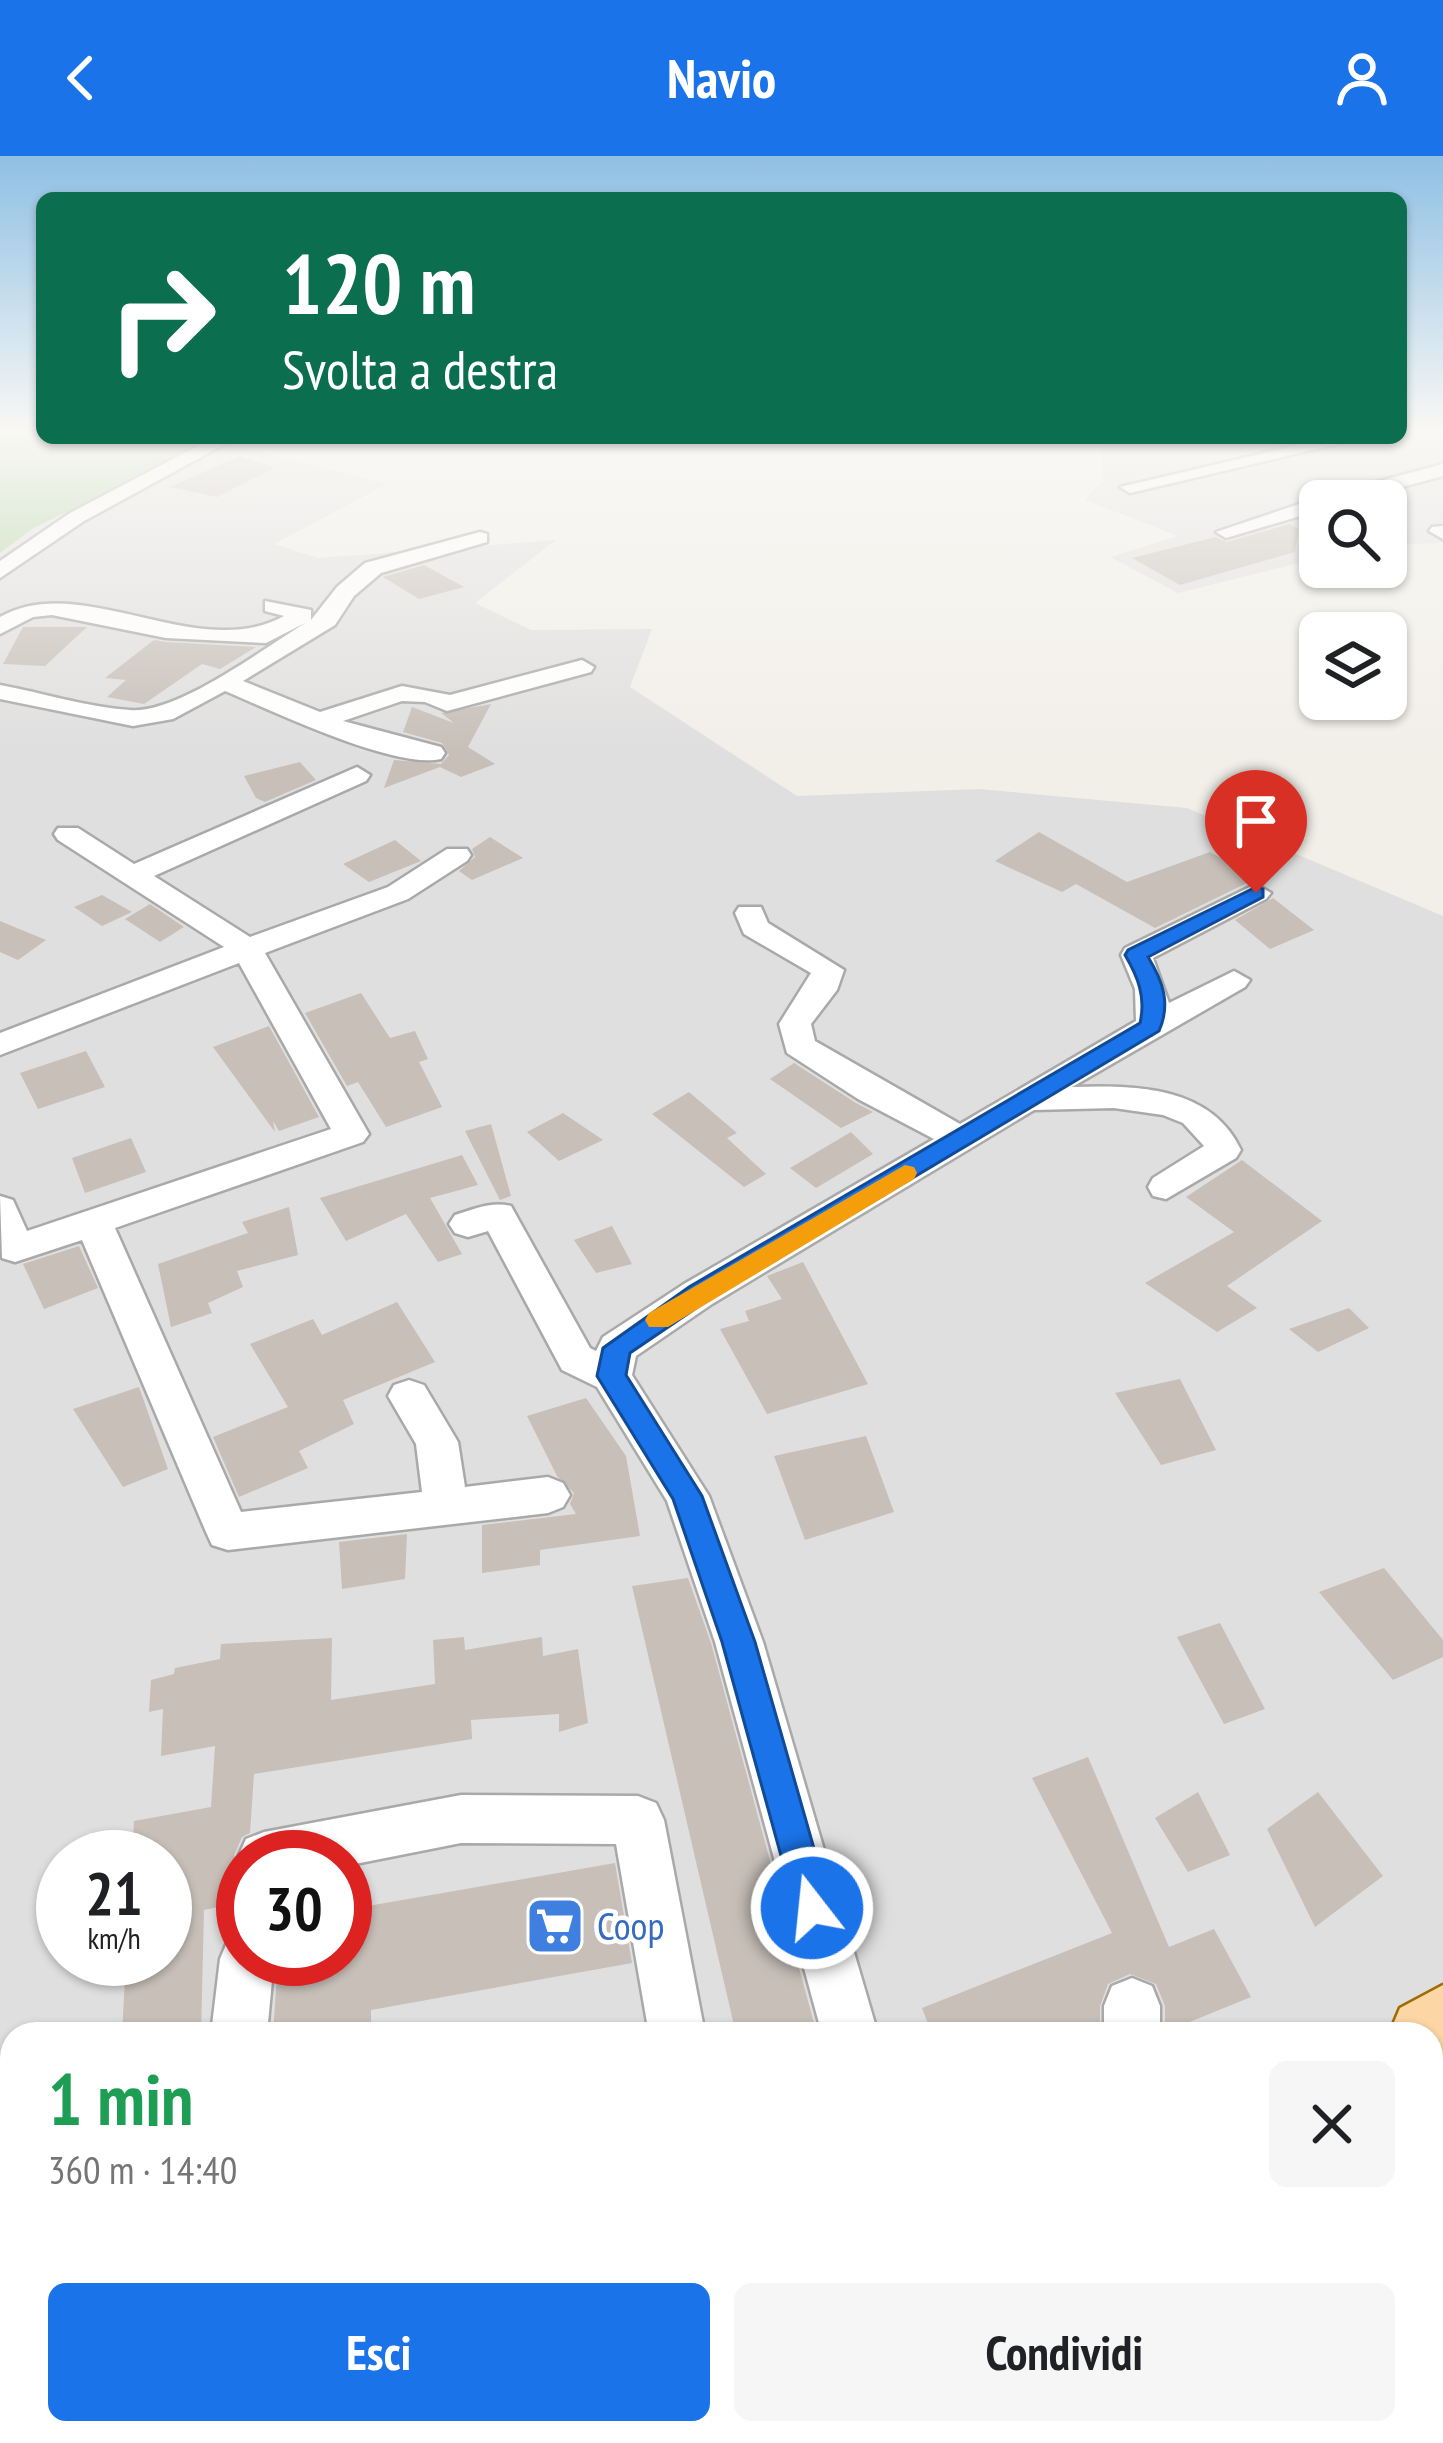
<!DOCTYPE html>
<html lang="it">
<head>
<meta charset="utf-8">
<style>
  :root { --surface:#fff; --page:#f6f6f6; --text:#202124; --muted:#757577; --accent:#1a73e8 }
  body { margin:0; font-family:"PT Sans Narrow",sans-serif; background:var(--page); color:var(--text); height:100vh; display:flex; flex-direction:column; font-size:45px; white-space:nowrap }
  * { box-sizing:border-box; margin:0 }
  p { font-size:39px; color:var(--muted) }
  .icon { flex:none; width:66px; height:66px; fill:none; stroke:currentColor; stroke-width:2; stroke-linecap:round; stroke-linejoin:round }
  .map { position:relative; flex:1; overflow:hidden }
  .sheet { position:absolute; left:0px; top:1866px; width:1443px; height:423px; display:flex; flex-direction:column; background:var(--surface); border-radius:36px 36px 0 0; box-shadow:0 3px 9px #0004 }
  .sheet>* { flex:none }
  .guide { position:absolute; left:36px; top:36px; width:1371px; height:252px; border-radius:18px; box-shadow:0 3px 9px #0004; background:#0b6e4f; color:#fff; overflow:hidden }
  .fabs { position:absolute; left:1299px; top:324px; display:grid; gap:24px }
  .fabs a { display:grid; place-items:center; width:108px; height:108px; border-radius:18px; background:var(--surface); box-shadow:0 3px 9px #0004; font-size:60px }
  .speed { position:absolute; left:36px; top:1674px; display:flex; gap:24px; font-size:60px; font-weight:700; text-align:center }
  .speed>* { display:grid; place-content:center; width:156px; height:156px; border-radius:50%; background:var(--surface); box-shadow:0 3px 9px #0004; line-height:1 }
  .speed small { font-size:30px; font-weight:400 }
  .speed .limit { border:18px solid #d22; background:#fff; color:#111 }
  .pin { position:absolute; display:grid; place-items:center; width:102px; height:102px; color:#fff; margin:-123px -51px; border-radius:50% 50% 50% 0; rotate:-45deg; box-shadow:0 0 12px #0007 }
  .pin .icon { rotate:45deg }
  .me { position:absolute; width:132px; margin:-66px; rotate:344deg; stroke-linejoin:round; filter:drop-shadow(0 0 9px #0008) }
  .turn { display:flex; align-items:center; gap:42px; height:252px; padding:0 48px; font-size:54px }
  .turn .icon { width:156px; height:156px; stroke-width:2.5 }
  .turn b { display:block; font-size:84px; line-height:102px }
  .round { display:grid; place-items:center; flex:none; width:126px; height:126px; border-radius:18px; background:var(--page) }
  .headline { display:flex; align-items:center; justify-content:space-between; height:204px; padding:0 48px }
  h1 { font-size:72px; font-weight:800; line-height:90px; color:#1e9e55 }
  .primary-button { display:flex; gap:24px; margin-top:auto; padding:24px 48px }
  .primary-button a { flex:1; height:138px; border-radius:18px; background:var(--accent); color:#fff; font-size:48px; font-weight:800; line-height:138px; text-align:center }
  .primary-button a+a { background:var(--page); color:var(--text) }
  header { display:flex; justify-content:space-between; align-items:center; height:156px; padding:0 48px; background:var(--accent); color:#fff; font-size:54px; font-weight:800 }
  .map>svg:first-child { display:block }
  .residential { fill:#e0dfdf; fill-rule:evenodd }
  .forest { fill:#add19e }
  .building { fill:#c7bfb8 }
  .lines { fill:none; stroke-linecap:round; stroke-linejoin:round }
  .minor-casing { stroke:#a9a9a9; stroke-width:5 }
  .major-casing { stroke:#a06b00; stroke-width:5 }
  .minor { fill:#fff; fill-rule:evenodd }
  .major { fill:#fcd6a4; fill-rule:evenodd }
  .route { fill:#1a73e8; stroke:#114b97; stroke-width:3 }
  .slow { fill:#f59e0b }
  .labels { text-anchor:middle; stroke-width:9; stroke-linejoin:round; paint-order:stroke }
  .near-shop-label { font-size:39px; fill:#366cbe; stroke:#fff; text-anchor:start }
</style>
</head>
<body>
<header><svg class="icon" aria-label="back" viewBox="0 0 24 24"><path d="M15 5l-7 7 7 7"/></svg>Navio<svg class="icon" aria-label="person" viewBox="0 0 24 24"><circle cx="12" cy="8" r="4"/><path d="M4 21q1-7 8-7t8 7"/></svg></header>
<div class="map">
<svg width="1443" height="2287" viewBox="0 0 1443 2287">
  <rect width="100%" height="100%" fill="#f2efe9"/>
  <path class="residential" d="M1401,277H1443V387L1386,389V345H1320V402L1178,437L1110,401L1178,380L1085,344L1103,324L1101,290L1081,282H1401Z
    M215,284L387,328L274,388L318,402L556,384L475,447L531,474L652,473L630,531L797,640L979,633L1187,652L1443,760V2287H0V397L32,373ZM63,1701H165V1803H63ZM243,1701H345V1803H243ZM12,1878H1431V2277H12Z"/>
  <path class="forest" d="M0,277H42V282H217L32,373L0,397Z"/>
  <path class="building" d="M240,300L274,312L217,341L170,331Z
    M1289,368L1299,373L1295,396L1180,429L1132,402L1215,381L1227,386Z
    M424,409L464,431L419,443L383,421Z
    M23,471H87L45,510L3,508Z
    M154,484L166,486L256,491L220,513L202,508L144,548L107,541L126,524L105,522Z
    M491,548L468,591L495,608L461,621L440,611L384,632L394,604L441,608L449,599L442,587L403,576L412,551L454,567L441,557Z
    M300,606L316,624L265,646L256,642L244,620Z
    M1039,676L1127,726L1210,696L1250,718L1244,720L1251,725L1155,772L1076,728L1062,736L995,705Z
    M490,681L523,702L472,724L459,715L475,701L472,693Z
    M395,684L421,705L369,726L343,708Z
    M102,739L132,756L102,770L74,751Z
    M1273,742L1314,774L1270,793L1235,764Z
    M150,748L184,771L160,786L125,763Z
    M0,765L46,784L18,804L0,796Z
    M361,837L390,882L415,875L428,903L419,906L442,951L386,971L358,926L347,930L305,857Z
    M269,870L319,961L279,975L273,965L275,976L213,891Z
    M86,895L105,931L38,953L20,917Z
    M794,907L856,947L873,956L841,972L770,923Z
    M689,936L737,977L727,982L766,1018L744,1031L652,958Z
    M563,957L603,984L559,1005L527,976Z
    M491,968L511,1040L500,1044L465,975Z
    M851,976L873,998L816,1032L790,1012Z
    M131,982L146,1016L85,1037L72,1002Z
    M462,999L478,1029L430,1042L462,1098L438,1106L406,1058L346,1085L320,1042Z
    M1242,1004L1322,1065L1227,1130L1257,1152L1217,1176L1145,1127L1234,1076L1186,1041Z
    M289,1051L298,1099L237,1115L243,1131L208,1147L212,1157L171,1171L158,1108L248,1077L242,1066Z
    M612,1070L632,1108L596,1117L574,1084Z
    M79,1090L98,1132L44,1153L23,1108Z
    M803,1106L868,1228L767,1258L720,1173L749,1165L745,1155L782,1143L767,1120Z
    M397,1146L435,1206L343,1244L354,1268L299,1295L308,1312L239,1341L213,1281L288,1251L250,1188L313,1163L322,1179Z
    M1349,1152L1369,1172L1318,1196L1289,1173Z
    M1180,1223L1216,1294L1161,1309L1115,1237Z
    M139,1231L168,1313L123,1331L73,1253Z
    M586,1242L626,1300L640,1380L540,1394V1409L482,1417V1369L576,1358L570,1348L574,1337L557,1320L527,1260Z
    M866,1280L894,1356L805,1384L774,1300Z
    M407,1378L405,1423L342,1433L339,1386Z
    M1384,1412L1443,1484V1501L1393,1524L1319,1436Z
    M688,1422L711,1487L817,1878H736L632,1430Z
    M1220,1467L1265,1553L1224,1568L1177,1481Z
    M464,1481L465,1494L542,1481L543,1500L578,1493L588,1567L559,1576V1558L471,1564L472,1583L254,1618L250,1677L242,1681L234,1699L243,1717V1746L204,1754L201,1878H122L126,1803H165V1701H132L134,1665L211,1651L215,1590L161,1600L163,1553L149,1556L151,1524L174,1518L175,1512L220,1503L221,1488L332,1482L331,1544L435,1528L433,1484Z
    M1088,1601L1169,1791L1214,1773L1251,1841L1165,1876V1850L1156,1828L1130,1818L1108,1828L1100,1850V1874L1079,1878H932L922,1852L1112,1777L1032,1622Z
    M1198,1636L1230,1699L1188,1716L1155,1662Z
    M1318,1636L1383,1720L1315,1771L1267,1673Z
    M615,1707L632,1807L371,1854V1878H273L278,1803H345V1754Z"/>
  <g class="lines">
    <g class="minor-casing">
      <path id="minor" d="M213,282H236L84,365L0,422V405L70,357Z
        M1328,282H1363L1130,337L1120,331Z
        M1443,308V320L1350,345H1320V354L1226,382L1216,376L1320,341Z
        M1443,370V383L1429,375L1432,371Z
        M480,376L487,378V386L381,417L354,440L335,469L243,525L320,556L402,530L450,539L582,504L594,511L591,516L447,555L425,546L402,545L343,565L441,591L445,597L441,603C395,614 271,554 225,535L173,563L133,570L0,543V529C43,537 87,551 130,554C178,558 265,491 307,466L266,487L166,482L52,459L33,461L0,478V461C81,414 199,508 284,460L265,455V445L311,454V464L337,431L365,407Z
        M357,611L370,619L366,625L154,720L250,781L388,731L447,693H467L471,699L467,705L408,743L265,797L369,978L363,986L115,1072L241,1356L422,1336L416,1288L388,1240L394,1229L409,1224L424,1229L458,1286L465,1331L548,1321L563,1327L570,1339L563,1351L548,1357L228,1394L212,1389L206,1376L82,1084L15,1106L2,1102L0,1040L13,1044L27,1075L331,973L239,807L0,899V877L224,791L58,684L54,678L58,672H78L134,708Z
        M1256,728L1271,737L1266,743L1153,802L1169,847L1234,815L1250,824L1245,831L1072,931C1136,929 1211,930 1241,994L1236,1002L1166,1043L1153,1040L1148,1031L1153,1022L1204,990L1183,967L1163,959L1114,952L1034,954L712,1148L636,1200L632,1219L709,1340L763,1486L878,1878H822L715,1486L667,1345L597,1231L562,1214L488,1075L468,1081L455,1077L449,1068L455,1059C474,1053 492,1045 511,1050L590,1192L596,1195L603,1181L684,1128L934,983L858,943L787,897L779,868L811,817L744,778L735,757L739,751H761L768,767L844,814L837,834L811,868L815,885L960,968L1136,865L1135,833L1121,799L1125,792Z
        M461,1639L638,1640L656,1647L664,1664L705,1878H649L616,1688L461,1687L345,1710V1701H243V1713L238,1701L246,1683L264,1676Z
        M243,1777V1803H274L267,1878H211L220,1803L228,1784Z
        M1132,1822L1152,1830L1160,1850V1878H1104V1850L1112,1830Z
        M225,2277H291L293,2287H227Z
        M454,2277H520V2287H454Z"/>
    </g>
    <g class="major-casing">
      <path id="major" d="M1443,1829V1908L1431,1913V1878H1389L1400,1852Z
        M838,2277H934L930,2287H834Z"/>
    </g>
    <use href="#minor" class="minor"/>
    <use href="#major" class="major"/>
  </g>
  <linearGradient id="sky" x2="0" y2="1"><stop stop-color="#8fc0e4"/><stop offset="0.46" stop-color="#f9f8f5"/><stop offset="1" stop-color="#f9f8f5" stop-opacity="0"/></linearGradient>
  <rect width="1443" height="597" fill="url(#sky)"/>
  <path class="route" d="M1256,731L1263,733V741L1148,801C1163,825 1171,848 1159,875L708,1144L630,1197L626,1219L702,1340L755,1486L831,1752L826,1765L812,1770L799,1765L722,1486L673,1343L597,1220L603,1192L689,1131L1140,867C1146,841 1138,821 1125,799L1128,794Z"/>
  <path class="slow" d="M905,1009L914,1011L917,1017L914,1023L668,1171H649L645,1164L649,1157Z"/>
  <defs>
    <g id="supermarket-square" transform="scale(3)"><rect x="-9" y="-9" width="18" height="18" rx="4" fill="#3f7fe0" stroke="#fff"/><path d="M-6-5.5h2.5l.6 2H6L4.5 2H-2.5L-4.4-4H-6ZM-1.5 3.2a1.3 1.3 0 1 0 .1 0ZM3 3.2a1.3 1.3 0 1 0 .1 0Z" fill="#fff"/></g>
  </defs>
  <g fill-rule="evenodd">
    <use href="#supermarket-square" x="555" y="1770"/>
  </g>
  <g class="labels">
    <g class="near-shop-label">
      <text x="597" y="1784">Coop</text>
    </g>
  </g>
</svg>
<div class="fabs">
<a><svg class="icon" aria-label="search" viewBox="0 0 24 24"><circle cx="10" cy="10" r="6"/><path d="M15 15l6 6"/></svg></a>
<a><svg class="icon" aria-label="layers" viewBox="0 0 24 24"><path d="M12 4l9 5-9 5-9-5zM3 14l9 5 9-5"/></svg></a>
</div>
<div class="speed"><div>21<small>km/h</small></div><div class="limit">30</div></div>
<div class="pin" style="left:1256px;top:737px;background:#d93025"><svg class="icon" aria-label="arrive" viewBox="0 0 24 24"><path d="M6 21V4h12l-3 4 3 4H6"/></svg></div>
<svg class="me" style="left:812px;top:1752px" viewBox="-20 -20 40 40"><circle r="17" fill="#1a73e8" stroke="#fff" stroke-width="3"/><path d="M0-11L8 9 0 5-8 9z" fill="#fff"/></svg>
<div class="guide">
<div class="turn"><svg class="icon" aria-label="right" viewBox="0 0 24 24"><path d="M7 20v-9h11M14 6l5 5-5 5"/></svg><div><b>120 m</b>Svolta a destra</div></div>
</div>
<section class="sheet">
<div class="headline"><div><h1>1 min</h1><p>360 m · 14:40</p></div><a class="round"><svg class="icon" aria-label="close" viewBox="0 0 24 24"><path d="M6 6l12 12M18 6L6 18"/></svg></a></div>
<div class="primary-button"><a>Esci</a><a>Condividi</a></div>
</section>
</div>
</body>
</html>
